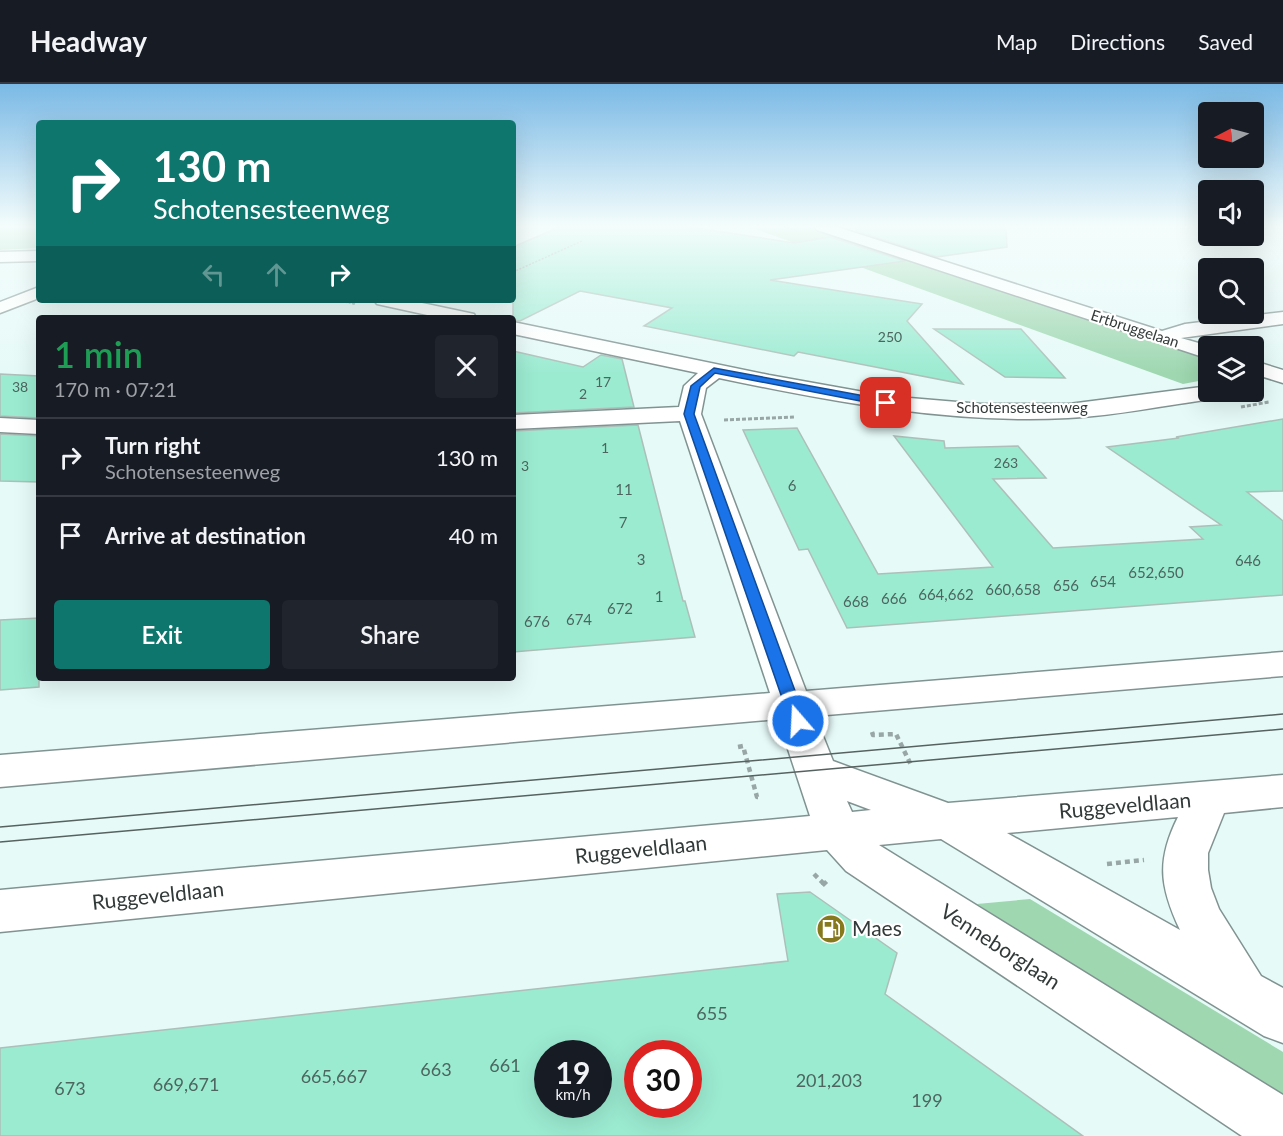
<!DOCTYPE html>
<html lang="en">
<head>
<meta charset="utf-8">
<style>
  :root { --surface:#171b24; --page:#20242c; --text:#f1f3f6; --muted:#9ea1a6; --line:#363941; --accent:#0f766e }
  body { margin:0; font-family:Lato,sans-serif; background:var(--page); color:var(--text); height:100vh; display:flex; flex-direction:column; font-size:22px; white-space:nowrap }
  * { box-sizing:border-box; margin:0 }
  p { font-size:20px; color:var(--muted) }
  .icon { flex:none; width:33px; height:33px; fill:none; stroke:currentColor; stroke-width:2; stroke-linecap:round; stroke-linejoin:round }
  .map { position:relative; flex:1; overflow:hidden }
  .side { position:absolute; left:36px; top:231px; width:480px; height:366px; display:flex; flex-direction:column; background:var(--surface); border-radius:6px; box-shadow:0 6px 24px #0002 }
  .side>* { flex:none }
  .banner { position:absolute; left:36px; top:36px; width:480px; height:183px; border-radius:6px; box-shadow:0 6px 24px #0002; background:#0f766e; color:#fff; overflow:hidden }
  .needle { width:39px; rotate:264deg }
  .tools { position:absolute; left:1198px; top:18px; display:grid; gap:12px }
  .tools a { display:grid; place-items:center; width:66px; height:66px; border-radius:6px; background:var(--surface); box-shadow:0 6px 24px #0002; font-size:30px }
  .speed { position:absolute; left:534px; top:956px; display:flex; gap:12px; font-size:30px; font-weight:700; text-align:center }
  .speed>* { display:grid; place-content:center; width:78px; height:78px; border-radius:50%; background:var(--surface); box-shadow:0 6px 24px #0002; line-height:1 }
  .speed small { font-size:15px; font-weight:400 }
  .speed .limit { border:9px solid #d22; background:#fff; color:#111 }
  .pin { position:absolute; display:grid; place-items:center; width:51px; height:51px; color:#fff; margin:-26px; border-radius:12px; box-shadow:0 3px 9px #0006 }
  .me { position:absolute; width:66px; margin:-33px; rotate:341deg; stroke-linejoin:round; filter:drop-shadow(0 0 4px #0008) }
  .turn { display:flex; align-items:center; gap:21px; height:126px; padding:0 18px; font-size:27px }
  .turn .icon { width:78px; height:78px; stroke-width:2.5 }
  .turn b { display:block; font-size:42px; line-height:51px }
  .lanes { display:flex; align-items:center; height:57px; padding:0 18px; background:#0003; justify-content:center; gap:30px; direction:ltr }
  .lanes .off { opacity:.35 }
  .round { display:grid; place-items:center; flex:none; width:63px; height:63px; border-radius:6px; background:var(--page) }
  .headline { display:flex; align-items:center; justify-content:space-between; height:102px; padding:0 18px }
  h1 { font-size:36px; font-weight:600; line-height:45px; color:#1e9e55 }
  .action { display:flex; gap:12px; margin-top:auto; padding:12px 18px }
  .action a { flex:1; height:69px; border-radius:6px; background:var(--accent); color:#fff; font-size:24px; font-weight:600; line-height:69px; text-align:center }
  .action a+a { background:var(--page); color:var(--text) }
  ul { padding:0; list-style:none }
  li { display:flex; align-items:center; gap:18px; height:78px; padding:0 18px; border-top:2px solid var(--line) }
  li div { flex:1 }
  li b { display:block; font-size:22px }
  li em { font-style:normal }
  header { display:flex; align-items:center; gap:36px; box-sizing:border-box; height:84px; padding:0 30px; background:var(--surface); border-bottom:2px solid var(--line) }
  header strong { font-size:28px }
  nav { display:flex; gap:33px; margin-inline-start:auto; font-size:21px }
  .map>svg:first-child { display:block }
  .green { fill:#9ed7b0 }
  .building { fill:#9bebd1; stroke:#adbfb8; stroke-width:1.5; fill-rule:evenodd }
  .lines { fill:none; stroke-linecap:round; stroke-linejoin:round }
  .minor-casing { stroke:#819391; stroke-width:3 }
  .path-far4 { stroke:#98a7a6; stroke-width:1.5; stroke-dasharray:2 1.5; stroke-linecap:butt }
  .path-far3 { stroke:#98a7a6; stroke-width:2; stroke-dasharray:3 1.5; stroke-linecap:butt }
  .path-far2 { stroke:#98a7a6; stroke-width:3; stroke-dasharray:4 2; stroke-linecap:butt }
  .path-far1 { stroke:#98a7a6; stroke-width:4.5; stroke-dasharray:5 4; stroke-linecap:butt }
  .path { stroke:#98a7a6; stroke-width:6; stroke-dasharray:8 4.5; stroke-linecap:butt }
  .minor { fill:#fff; fill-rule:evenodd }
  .tram { stroke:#576260; stroke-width:1.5 }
  .route { fill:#1a73e8; stroke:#114b97; stroke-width:1.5 }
  .labels { text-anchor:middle; stroke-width:4.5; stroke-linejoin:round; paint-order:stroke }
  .far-number-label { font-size:14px; fill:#4c665f }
  .far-street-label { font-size:15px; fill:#323a39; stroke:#fff }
  .number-label { font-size:15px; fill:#4c665f }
  .near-number-label { font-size:18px; fill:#4c665f }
  .near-street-label { font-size:21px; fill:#323a39; stroke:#fff }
  .near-poi-label { font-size:21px; fill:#323a39; stroke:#fff; text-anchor:start }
</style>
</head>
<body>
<header>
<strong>Headway</strong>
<nav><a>Map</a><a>Directions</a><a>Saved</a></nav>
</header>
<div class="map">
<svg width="1283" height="1052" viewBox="0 0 1283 1052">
  <rect width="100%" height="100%" fill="#e6faf8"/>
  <path class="green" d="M0,143H39V164L0,166Z
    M750,143H814L1209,273V295L1183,300Z
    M1030,815L1283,968V1018L977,820Z"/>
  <path class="building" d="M559,143H691L794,159L830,153L905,177L770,196L922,220L907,237L963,300L798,268L794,272L644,242L672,224L580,207L520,237L513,236V163Z
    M856,143H1006L1007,163L937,173L856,147Z
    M934,245H1021L1065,294L1005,293Z
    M513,267L583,283L601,271L622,275L634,323L513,329Z
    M0,290L39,292V334L0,332Z
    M1283,335V407L1247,408L1283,437V511L847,544L808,465L799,466L743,346L797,344L878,490L993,483L894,352L944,357L945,364L1018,362L1046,394L993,395L1053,464L1203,455L1190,443L1221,441L1107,363L1179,354L1176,353Z
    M638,341L683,517H685L695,553L513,568V347Z
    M0,350L39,352V398L0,397Z
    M39,534V603L0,606V536Z
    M810,808L897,869L885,910L1083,1052H0V964L788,877L777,810ZM548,969H598V1020H548ZM638,969H688V1020H638Z"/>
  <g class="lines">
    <g class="minor-casing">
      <path id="minor" d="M815,143H837L1162,247L1185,240L1283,228V240L1181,254L1209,262V275L817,146Z
        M39,167V177L0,178V168Z
        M39,203V214L0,229V218Z
        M374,216H408L474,230L476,234H441L377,220Z
        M513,238L769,291L886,312L981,320H1069L1209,302V308H1224L1221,313L1213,315C1165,321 1116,332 1068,334C950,340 834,318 719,294L706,304L701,330L806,607L1283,568V592L815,632L833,677L948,719L1283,691V723L1224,729L1208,769V786L1211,804L1219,825L1261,892L1283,904V959L1264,952L941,755L879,761L1283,1011V1052H1242L846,787L827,766L0,848V806L810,732L778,635L0,703V671L770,609L680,337L513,345V331L679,323L684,302L698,289L513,250ZM847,717L871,726L852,728ZM1178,733C1156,777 1160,803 1180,846L1007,749Z
        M1254,277L1283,286V299L1254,290Z
        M0,334L39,336V350L0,348Z"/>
    </g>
    <path class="path-far4" d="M784,143L795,146
      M513,188L582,157
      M335,216L355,220"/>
    <path class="path-far3" d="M352,219L355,220
      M1265,319L1269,318"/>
    <path class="path-far2" d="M1241,323L1269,318
      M724,336L795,333"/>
    <path class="path-far1" d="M872,648L873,651L896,650L911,681
      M738,663L743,662L757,713H761
      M1107,780L1144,776
      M814,790L824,800"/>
    <path class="path" d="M823,798L826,801"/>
    <use href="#minor" class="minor"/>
    <path class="tram" d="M0,743L1283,630
      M0,758L1283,645"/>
  </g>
  <linearGradient id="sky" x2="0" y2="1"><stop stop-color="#7ab9e5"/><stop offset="0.49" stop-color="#f4fdfc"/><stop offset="1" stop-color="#f4fdfc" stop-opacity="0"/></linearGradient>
  <rect width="1283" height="290" fill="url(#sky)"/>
  <path class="route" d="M714,284L886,316L891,319L886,322L715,289L700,303L694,330L806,637L804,641H792L790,637L684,330L691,302Z"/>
  <defs>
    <g id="fuel-disc" transform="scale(1.5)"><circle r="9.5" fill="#86781c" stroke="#fff"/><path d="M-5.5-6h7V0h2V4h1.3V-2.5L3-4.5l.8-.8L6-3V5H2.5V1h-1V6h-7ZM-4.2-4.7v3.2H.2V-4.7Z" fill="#fff"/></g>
  </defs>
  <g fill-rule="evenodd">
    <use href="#fuel-disc" x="831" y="845"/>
  </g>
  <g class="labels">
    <g class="far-number-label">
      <text x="890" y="258">250</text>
      <text x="603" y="303">17</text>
      <text x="20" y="308">38</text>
      <text x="583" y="315">2</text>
      <text x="605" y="369">1</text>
      <text x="1006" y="384">263</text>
      <text x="525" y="387">3</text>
    </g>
    <g class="far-street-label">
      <text transform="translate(1135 245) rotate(18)" y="5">Ertbruggelaan</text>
      <text x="1022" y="329">Schotensesteenweg</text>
    </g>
    <g class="number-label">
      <text x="792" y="407">6</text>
      <text x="624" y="411">11</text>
      <text x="623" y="444">7</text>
      <text x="641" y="481">3</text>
      <text x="1248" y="482">646</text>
      <text x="1156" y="494">652,650</text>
      <text x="1103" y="503">654</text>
      <text x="1066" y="507">656</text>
      <text x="1013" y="511">660,658</text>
      <text x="946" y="516">664,662</text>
      <text x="659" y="518">1</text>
      <text x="894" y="520">666</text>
      <text x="856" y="523">668</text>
      <text x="620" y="530">672</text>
      <text x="579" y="541">674</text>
      <text x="537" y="543">676</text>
    </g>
    <g class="near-number-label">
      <text x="712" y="936">655</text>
      <text x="505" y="988">661</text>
      <text x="436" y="992">663</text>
      <text x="334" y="999">665,667</text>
      <text x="829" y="1003">201,203</text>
      <text x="186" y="1007">669,671</text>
      <text x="70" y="1011">673</text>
      <text x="927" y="1023">199</text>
    </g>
    <g class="near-street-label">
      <text transform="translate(1125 722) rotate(-5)" y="7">Ruggeveldlaan</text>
      <text transform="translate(641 766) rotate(-6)" y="7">Ruggeveldlaan</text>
      <text transform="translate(158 812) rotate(-6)" y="7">Ruggeveldlaan</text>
      <text transform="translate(1000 863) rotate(33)" y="7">Venneborglaan</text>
    </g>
    <g class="near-poi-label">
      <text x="852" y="852">Maes</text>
    </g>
  </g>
</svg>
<div class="tools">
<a><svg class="needle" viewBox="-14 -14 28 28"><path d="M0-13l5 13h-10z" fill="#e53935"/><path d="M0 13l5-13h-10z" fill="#9ea1a6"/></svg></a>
<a><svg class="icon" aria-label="sound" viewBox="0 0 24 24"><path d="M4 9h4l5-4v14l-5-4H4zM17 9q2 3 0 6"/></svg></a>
<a><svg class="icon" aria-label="search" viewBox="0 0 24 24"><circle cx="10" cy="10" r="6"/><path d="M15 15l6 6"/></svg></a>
<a><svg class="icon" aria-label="layers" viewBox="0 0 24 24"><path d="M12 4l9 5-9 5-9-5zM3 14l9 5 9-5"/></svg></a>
</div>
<div class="speed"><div>19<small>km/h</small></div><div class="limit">30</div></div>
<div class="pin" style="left:886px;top:319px;background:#d93025"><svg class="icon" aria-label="arrive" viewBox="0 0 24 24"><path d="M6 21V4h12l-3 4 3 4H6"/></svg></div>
<svg class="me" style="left:798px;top:637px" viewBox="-20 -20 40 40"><circle r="17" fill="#1a73e8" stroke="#fff" stroke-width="3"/><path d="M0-11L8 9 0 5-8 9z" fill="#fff"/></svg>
<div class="banner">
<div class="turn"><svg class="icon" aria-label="right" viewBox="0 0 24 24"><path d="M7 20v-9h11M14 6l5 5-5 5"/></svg><div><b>130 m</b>Schotensesteenweg</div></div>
<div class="lanes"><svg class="icon off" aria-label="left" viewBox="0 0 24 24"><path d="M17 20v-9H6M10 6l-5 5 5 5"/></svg><svg class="icon off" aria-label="ahead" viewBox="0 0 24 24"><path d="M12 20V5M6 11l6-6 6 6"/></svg><svg class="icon" aria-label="right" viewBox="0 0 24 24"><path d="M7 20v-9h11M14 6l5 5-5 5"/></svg></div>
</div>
<section class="side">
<div class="headline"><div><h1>1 min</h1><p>170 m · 07:21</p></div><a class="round"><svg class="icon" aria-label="close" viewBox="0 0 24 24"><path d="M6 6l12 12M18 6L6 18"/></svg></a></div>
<ul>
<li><svg class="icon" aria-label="right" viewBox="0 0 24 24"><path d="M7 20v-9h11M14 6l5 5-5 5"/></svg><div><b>Turn right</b><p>Schotensesteenweg</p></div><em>130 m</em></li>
<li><svg class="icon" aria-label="arrive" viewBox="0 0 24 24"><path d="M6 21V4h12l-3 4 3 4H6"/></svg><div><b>Arrive at destination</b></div><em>40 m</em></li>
</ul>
<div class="action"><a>Exit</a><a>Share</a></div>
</section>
</div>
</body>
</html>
